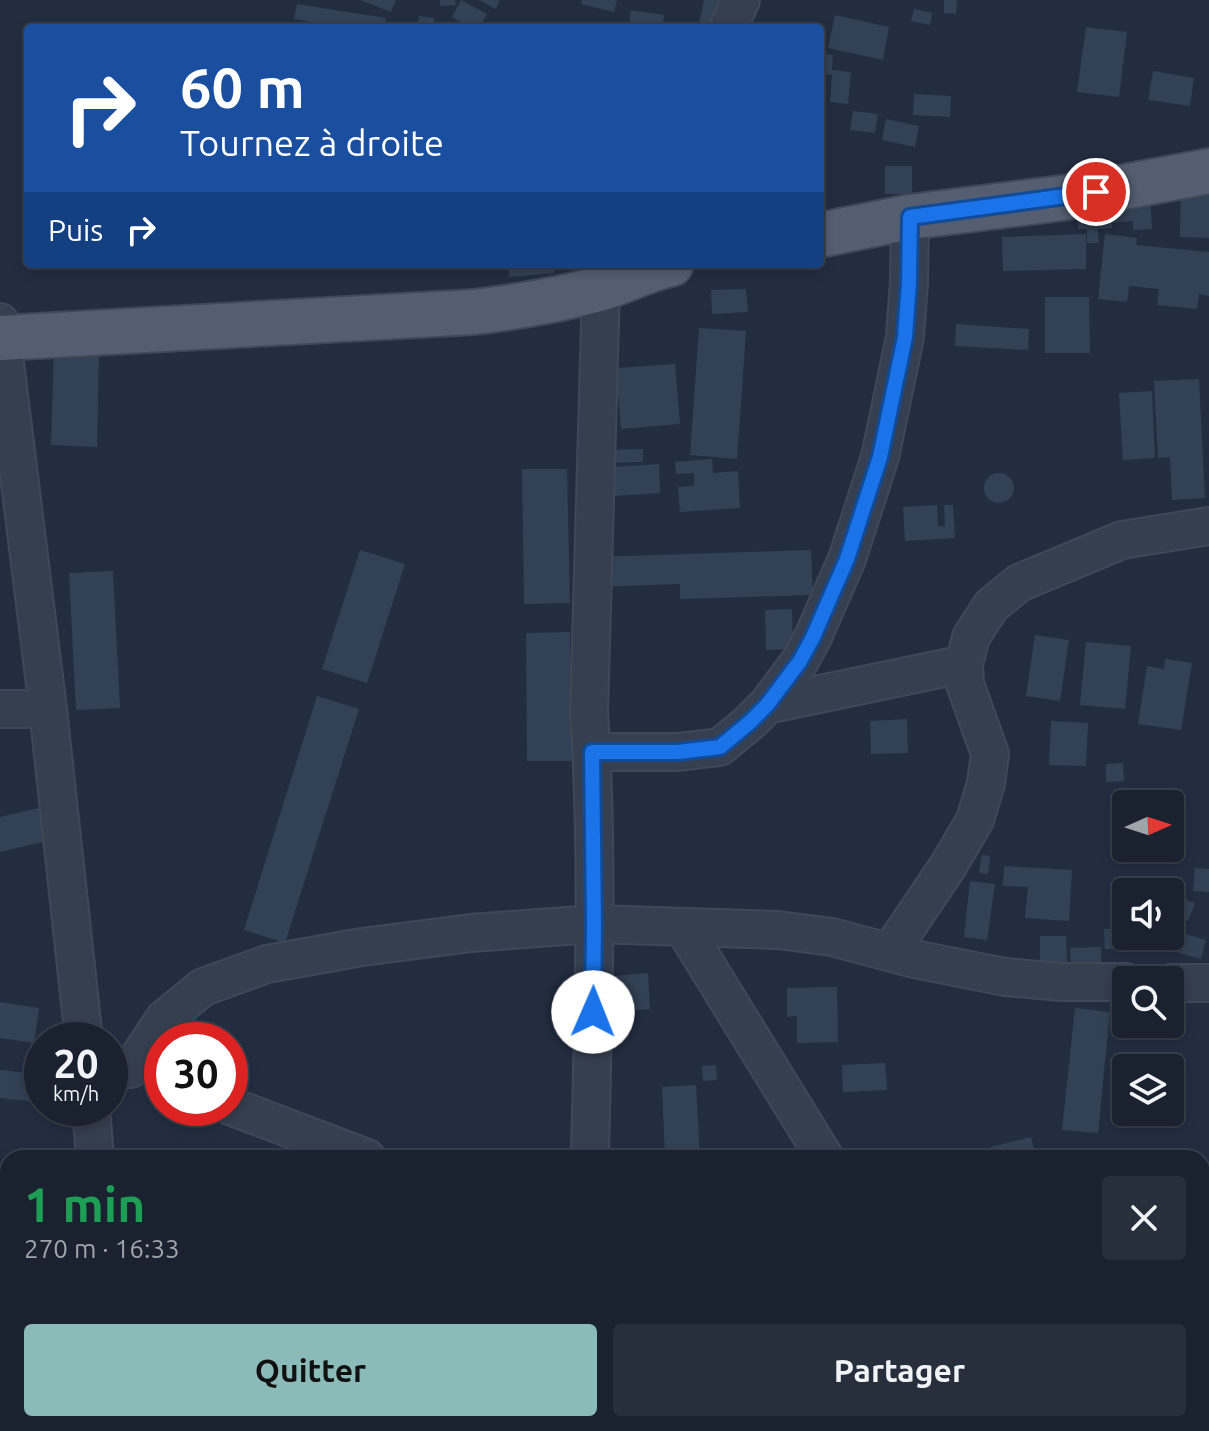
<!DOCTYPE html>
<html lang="fr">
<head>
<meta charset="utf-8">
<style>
  :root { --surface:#1a2230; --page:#272f3c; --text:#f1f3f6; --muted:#9fa4ab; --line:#383f4c; --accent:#8bbbb9 }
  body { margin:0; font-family:Ubuntu,sans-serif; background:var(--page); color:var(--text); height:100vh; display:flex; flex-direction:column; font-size:30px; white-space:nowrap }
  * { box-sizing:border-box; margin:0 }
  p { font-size:26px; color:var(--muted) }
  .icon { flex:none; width:44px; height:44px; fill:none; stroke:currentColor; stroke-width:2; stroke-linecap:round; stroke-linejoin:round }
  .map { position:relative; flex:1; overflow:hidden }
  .drawer { position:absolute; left:0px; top:1150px; width:1210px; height:282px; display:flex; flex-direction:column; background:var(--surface); border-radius:24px 24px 0 0; box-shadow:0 4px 12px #0003,0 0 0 2px var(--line) }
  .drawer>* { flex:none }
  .guide { position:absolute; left:24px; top:24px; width:800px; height:244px; border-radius:8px; box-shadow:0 4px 12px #0003,0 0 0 2px var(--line); background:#1a4fa0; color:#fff; overflow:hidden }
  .needle { width:52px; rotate:87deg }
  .buttons { position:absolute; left:1112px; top:790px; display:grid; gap:16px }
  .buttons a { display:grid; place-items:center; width:72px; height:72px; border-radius:8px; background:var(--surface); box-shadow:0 4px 12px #0003,0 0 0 2px var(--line); font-size:40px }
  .speed { position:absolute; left:24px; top:1022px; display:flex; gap:16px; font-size:40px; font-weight:700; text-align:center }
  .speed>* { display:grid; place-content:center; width:104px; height:104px; border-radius:50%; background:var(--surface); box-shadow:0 4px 12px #0003,0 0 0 2px var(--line); line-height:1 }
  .speed small { font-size:20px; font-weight:400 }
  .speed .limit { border:12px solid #d22; background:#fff; color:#111 }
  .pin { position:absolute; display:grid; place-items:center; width:68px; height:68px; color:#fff; margin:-34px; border:4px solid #fff; border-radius:50%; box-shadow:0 2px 8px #0007 }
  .me { position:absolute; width:88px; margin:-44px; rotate:1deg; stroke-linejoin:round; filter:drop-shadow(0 0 6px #0008) }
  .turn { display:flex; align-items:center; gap:28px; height:168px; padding:0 24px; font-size:36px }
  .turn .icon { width:104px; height:104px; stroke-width:2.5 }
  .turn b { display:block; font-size:56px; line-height:68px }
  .then { display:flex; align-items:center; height:76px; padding:0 24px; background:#0003; gap:16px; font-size:30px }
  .round { display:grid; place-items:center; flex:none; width:84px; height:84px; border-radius:8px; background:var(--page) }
  .overview { display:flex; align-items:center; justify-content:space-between; height:136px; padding:0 24px }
  h1 { font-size:48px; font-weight:700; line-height:60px; color:#1e9e55 }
  .button { display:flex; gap:16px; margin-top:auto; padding:16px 24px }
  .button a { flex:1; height:92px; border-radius:8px; background:var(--accent); color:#111; font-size:32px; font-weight:700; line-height:92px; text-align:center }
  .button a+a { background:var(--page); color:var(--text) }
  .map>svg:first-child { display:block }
  .building { fill:#334156 }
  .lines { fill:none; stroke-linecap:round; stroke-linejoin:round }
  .minor-casing { stroke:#3f4859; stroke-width:40 }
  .major-casing { stroke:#3f4859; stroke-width:48 }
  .minor { stroke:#363f50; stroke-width:36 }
  .major { stroke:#545e70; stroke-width:44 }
  .route-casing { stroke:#114b97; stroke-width:20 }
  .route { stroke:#1a73e8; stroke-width:14 }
</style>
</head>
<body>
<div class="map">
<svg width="1209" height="1431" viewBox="0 0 1209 1431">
  <rect width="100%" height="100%" fill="#222d40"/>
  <path class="building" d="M360,0H396L391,12Z
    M440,0H455L456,5L440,6Z
    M461,0L487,14L479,28H471L452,17Z
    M479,0H500L496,9Z
    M582,0H617L614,12L581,4Z
    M704,0H726L720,28H698Z
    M944,0H957L956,14L944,13Z
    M297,4L386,18L384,28H349L294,19Z
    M914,9L932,13L930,25L911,21Z
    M631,10L664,15L663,28H628Z
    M835,15L889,27L883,60L828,48Z
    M419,16L434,18L433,28H417Z
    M1086,27L1127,32L1119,97L1077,92Z
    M820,53L833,55L832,70L851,72L848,104L830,102L832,75L820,74Z
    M1153,71L1194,78L1190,106L1148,100Z
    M914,94L951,96L950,117L913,115Z
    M853,111L878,114L875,133L850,130Z
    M886,119L919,126L915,147L882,140Z
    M885,166H912V194H885Z
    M1181,189L1209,190V238L1180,237Z
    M1150,197L1152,229L1133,230V221L1112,223V228L1098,229L1099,243H1087V229H1078L1077,213Z
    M1086,234V269L1003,271L1002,237Z
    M1105,234L1137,238L1136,245L1209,252V296L1199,294L1197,309L1157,305L1159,289L1129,286L1127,302L1098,299Z
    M509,264H554L555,273L509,277Z
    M746,289L748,312L712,314L711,290Z
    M1045,297H1089L1090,353H1045Z
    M956,324L1029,329L1028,350L955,346Z
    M699,328L746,331L737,459L690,455Z
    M54,350L99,351L97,447L51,445Z
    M675,364L680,424L621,429L616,368Z
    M1199,379L1205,498L1172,500L1170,457L1158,458L1154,381Z
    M1152,391L1155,458L1123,460L1119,393Z
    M643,449V462L609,463V450Z
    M712,459L713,473L738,471L740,508L680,512L678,487L694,486V473L676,474L675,462Z
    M659,464L660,493L614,496L613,467Z
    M522,469H567L570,603L524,604Z
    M984 488a15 15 0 1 1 30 0a15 15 0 1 1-30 0Z
    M937,505L938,526H945L944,505H953L955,538L905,541L903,507Z
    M360,550L405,564L367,683L322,669Z
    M811,550L813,595L680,599V584L595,587L594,557Z
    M113,571L120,708L76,710L69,573Z
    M792,609L793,649L766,650L765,610Z
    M570,632L572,761H527L526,633Z
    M1035,635L1069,640L1060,701L1026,696Z
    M1086,642L1131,646L1125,709L1080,705Z
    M1165,659L1192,663L1181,730L1138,724L1147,666L1164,669Z
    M317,696L359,709L285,943L244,930Z
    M907,719L908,753L871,754L870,721Z
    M1051,721L1088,723L1086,766L1049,765Z
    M1123,763L1124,781L1106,782V764Z
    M43,807L46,841L0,852V817Z
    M982,855L990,856L988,874L979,873Z
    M1004,866L1072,870L1069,921L1025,918L1028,887L1003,886Z
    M1195,868L1209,869V892L1193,891Z
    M970,881L995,884L987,940L964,937Z
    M1170,895L1195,903L1188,921L1170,915Z
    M1123,928L1124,949H1105L1104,929Z
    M1172,930L1206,940L1201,959L1166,949Z
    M1040,936H1066L1067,962H1040Z
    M1101,947V965L1071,966L1070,948Z
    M648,973L650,1009L615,1012L612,976Z
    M837,987L838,1042L797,1043V1016L787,1017V988Z
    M0,1002L39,1008L34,1043L0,1038Z
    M1075,1008L1110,1012L1098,1133L1062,1130Z
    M885,1063L887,1090L843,1092L842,1065Z
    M716,1065L717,1080L703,1081L702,1066Z
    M0,1070L38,1074L35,1102L0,1098Z
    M696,1085L700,1158H665L662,1087Z
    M1031,1137L1036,1158H994L991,1147Z
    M1202,1212L1209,1213V1235H1202Z
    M7,1215L8,1241L0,1243V1216Z
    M1202,1292L1209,1293V1317L1202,1316Z
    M1202,1341H1209L1208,1370H1202Z
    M689,1424H728L725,1431H704Z
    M912,1424H940L941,1431H912Z"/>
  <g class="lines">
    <g class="minor-casing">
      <path id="minor" d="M728,28L741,0
        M0,322L48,709L84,1040
        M767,705L964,664
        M0,709H48
        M592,752H678L720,747L750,722L767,705L800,661L813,637L847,559L880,457L905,337L909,282L910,217
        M683,927L825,1158
        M890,952L948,866L975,820L986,783L990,754L965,684L964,664L971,637L991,606L1019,583L1122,540L1209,526
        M1170,983H1209
        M131,1069L164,1019L203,987L267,964L362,947L471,933L594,924L778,930L832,937L914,959L1005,977L1062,982H1126
        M230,1106L367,1158
        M91,1108L95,1158
        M590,1158C593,1010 599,860 589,712L601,288
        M118,1424V1431
        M982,1424L986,1431
        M575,1431L576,1424"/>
    </g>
    <g class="major-casing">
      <path id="major" d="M820,235L910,217L1070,197L1209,171
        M0,338L474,312C516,307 558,300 599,289C623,282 646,269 671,264"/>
    </g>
    <use href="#minor" class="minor"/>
    <use href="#major" class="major"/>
  </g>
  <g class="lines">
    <g class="route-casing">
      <path id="route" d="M593,1012L594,924L592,752H678L720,747L750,722L767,705L800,661L813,637L847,559L880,457L905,337L909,282L910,217L1096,192"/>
    </g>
    <use href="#route" class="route"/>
  </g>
</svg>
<div class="buttons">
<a><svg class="needle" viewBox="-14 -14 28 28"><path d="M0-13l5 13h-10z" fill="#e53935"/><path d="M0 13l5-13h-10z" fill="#9fa4ab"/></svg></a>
<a><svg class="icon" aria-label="sound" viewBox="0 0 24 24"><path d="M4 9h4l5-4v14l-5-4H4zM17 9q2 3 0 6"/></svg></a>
<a><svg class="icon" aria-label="search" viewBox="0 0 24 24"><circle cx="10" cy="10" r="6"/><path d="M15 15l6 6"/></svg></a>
<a><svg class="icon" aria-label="layers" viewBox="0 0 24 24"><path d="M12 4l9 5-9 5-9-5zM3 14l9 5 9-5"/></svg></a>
</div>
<div class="speed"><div>20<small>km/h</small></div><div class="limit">30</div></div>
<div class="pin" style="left:1096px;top:192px;background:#d93025"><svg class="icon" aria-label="arrive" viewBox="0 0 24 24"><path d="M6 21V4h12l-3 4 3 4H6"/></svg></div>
<svg class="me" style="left:593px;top:1012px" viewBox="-20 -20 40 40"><circle r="19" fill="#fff"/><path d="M0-13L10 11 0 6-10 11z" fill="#1a73e8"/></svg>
<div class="guide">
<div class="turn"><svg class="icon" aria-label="right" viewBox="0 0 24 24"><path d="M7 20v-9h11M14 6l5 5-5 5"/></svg><div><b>60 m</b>Tournez à droite</div></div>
<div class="then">Puis<svg class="icon" aria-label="right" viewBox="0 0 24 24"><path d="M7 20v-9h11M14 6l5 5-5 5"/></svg></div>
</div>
<section class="drawer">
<div class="overview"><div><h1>1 min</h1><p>270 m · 16:33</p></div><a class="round"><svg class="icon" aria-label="close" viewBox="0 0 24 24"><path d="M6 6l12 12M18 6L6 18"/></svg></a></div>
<div class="button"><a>Quitter</a><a>Partager</a></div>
</section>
</div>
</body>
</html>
